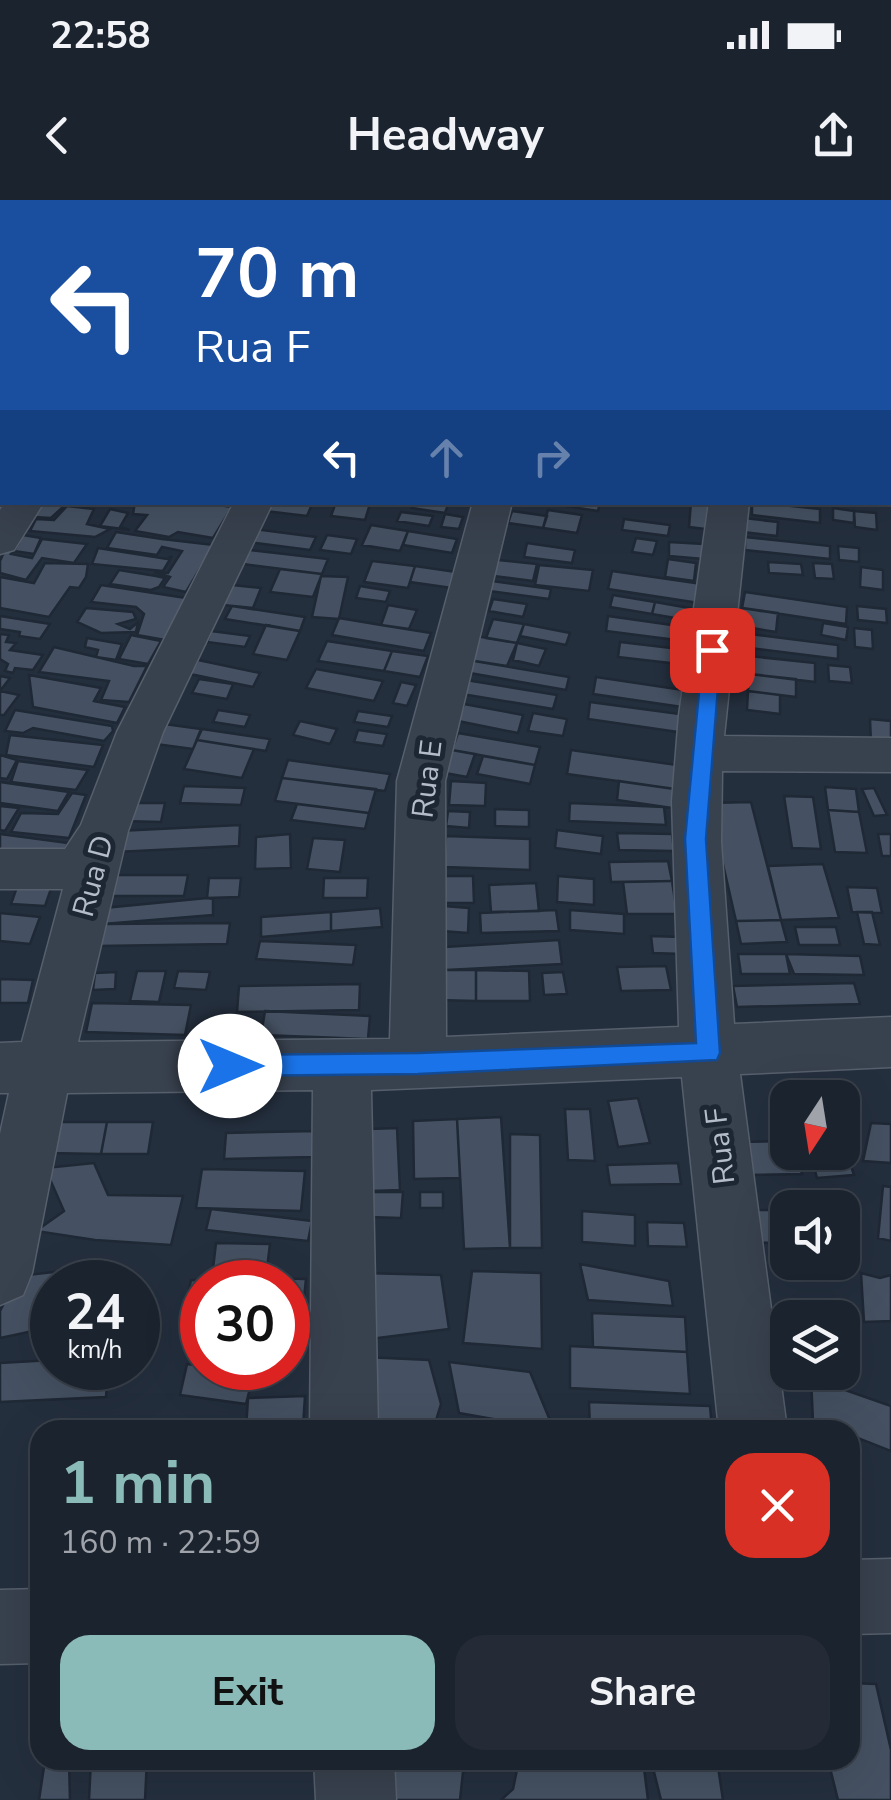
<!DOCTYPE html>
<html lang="en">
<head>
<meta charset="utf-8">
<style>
  :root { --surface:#1b232e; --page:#242b36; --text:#f1f3f6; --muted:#a0a4aa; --line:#39404a; --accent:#8bbbb9 }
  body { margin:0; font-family:"Nunito Sans",sans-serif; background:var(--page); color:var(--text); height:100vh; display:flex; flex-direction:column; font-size:38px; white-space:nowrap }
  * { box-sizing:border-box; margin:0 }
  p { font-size:32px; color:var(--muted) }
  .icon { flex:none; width:55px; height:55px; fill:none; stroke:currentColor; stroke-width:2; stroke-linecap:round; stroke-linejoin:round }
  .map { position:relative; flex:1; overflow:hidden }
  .details { position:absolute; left:30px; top:1220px; width:830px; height:350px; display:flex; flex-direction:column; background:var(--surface); border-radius:30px; box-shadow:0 10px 40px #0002,0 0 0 2px var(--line) }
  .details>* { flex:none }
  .top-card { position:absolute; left:0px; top:0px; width:892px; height:305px; box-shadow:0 10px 40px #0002,0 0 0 2px var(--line); background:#1a4fa0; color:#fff; overflow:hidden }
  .needle { width:65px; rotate:192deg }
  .buttons { position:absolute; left:770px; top:880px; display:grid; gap:20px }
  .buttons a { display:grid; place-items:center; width:90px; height:90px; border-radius:20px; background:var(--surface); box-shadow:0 10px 40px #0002,0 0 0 2px var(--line); font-size:50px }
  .speed { position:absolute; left:30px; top:1060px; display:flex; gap:20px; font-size:50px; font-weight:700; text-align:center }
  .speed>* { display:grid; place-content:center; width:130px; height:130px; border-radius:50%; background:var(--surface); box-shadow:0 10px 40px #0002,0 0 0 2px var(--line); line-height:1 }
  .speed small { font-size:25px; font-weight:400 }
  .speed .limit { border:15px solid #d22; background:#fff; color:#111 }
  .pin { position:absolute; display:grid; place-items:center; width:85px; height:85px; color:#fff; margin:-42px; border-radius:20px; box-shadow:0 5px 15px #0006 }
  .me { position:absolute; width:110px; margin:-55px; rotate:90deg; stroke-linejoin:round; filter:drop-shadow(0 0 8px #0008) }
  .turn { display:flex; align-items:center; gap:35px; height:210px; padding:0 30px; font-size:45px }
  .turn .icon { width:130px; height:130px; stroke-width:2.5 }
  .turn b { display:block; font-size:70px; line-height:85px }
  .lanes { display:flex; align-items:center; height:95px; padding:0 30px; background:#0003; justify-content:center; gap:50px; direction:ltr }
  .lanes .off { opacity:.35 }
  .round { display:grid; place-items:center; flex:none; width:105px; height:105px; border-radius:30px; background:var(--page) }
  .summary { display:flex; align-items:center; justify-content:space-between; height:170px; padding:0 30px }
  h1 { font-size:60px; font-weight:700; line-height:75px; color:var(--accent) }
  .primary-button { display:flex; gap:20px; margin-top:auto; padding:20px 30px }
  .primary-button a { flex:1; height:115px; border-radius:30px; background:var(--accent); color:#111; font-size:40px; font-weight:700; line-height:115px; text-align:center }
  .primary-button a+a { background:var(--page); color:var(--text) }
  .status { display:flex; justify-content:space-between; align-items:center; height:70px; padding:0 50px; background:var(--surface); direction:ltr }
  .status svg { height:28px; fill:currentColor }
  header { display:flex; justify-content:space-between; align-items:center; height:130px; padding:0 30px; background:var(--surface); font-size:45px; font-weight:700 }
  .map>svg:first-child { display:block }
  .building { fill:#455162; stroke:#1f2835; stroke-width:2.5 }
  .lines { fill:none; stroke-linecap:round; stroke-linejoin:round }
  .minor-casing { stroke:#565f6c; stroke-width:3 }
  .minor { fill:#38414e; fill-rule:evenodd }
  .route { fill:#1a73e8; stroke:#114b97; stroke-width:2.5 }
  .labels { text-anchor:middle; stroke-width:10; stroke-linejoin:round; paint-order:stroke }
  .street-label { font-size:30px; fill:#b4bcc9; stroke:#1d2633 }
</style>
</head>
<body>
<div class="status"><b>22:58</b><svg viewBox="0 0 49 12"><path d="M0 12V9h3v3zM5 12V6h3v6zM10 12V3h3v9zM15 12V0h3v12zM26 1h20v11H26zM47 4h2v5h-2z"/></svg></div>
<header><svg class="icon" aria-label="back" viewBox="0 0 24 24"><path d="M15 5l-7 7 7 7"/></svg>Headway<svg class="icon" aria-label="share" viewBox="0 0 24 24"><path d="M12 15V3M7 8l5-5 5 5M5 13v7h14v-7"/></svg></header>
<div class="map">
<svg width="891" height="1600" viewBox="0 0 891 1600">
  <rect width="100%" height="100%" fill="#242f3e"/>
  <path class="building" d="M135,302H199L232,307L213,338L178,332L169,337L135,331L147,315L133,314Z
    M269,302H313L307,316L265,311Z
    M336,302H358L370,304L365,320L331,316Z
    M414,302H449L445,313L412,308Z
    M560,302H600L598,311L559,305Z
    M691,302H714L713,330L689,327Z
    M752,302L820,309V323L752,315Z
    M41,303L65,305L51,318L33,317Z
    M67,306L94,309L87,324L110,329L95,337L30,331L36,319L54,320Z
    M833,308L854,311V323L833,320Z
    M110,309L128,313L120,327L130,330L100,326Z
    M548,310L582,315L577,333L543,328Z
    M512,311L547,316L543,328L508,323Z
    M854,311L876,313L877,330L855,327Z
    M401,312L433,316L429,326L397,321Z
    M445,314L463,317L459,329L441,327Z
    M744,318L778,322L777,336L743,332Z
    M624,319L670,325L668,336L622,330Z
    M371,325L408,331L400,351L362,345Z
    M254,329L316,337L310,350L248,342Z
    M408,331L457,339L452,353L403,345Z
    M116,332L162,339L214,345L186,392L163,387L170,377L154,372L168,373L182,351L162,347L157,355L107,348Z
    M23,335L41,338L34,354L14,351Z
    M327,335L357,339L351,354L320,350Z
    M745,337L830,346V359L745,350Z
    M636,338L657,341L653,355L632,352Z
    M42,339L87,344L74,363L42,358L26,380L0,373V361L8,343L18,344L11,354L32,358Z
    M669,342L704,344V359L669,356Z
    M527,343L575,350L572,363L524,357Z
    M838,346L859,348V362L839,360Z
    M98,348L167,359L172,356L163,371L92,364Z
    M250,350L328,359L322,374L243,364Z
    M489,359L537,364L533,381L485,375Z
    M668,359L696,363L694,381L665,377Z
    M372,361L415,366L408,388L364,382Z
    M768,362L801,364L803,375L769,373Z
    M45,363L88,364L86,377L79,388L70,387L49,417L0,408V377L34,383Z
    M813,363L832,364L834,379L815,378Z
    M539,365L593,370L589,391L535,385Z
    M415,366L456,372L452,388L410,382Z
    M861,367L883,370V390L860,387Z
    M280,369L322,374L313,397L270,392Z
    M119,370L156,376L165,378L159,387L151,390L110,384Z
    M612,371L702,384L699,403L608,389Z
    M321,376L348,377L339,419L312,417Z
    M492,381L551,389L549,399L489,391Z
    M101,385L186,398L165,440L137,435L144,414L136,407L91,402Z
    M232,385L261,388L253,408L223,405Z
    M360,386L390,391L386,402L356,398Z
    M745,392L847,407L846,424L742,408Z
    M613,395L655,402L652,414L610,407Z
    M493,399L527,404L523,417L489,411Z
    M655,402L695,409L692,421L652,414Z
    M388,405L417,410L409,429L381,425Z
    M232,406L305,417L300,431L225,419Z
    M857,406L886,409L887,423L858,420Z
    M86,408L133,412L136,419L118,424L130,429L138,422L136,432L101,433L77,422Z
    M742,408L778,413L776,432L740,426Z
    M0,416L50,424L40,439L19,436L20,432L0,429Z
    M608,416L686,427L684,441L606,431Z
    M339,418L381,425L431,433L424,451L332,435Z
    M493,419L524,424L517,443L486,438Z
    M823,423L848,427L846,440L821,435Z
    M524,424L570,433L566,445L520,436Z
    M266,425L300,431L287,460L253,454Z
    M854,428L872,430L873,449L855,447Z
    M211,431L250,436L245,447L207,442Z
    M0,434L9,435L6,442L16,443L10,450L43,455L33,470L15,468L13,473L5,471L8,464L0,459Z
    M750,434L838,445V459L749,448Z
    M131,435L161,441L148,464L119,459Z
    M476,436L517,443L507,466L468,460Z
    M87,438L122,444L116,460L96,457L98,450L85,447Z
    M327,441L392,451L384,471L318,461Z
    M620,442L680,449L679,464L618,457Z
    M517,443L546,449L539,466L513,460Z
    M54,447L134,466H147L129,502L101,500L109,481L39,472Z
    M392,451L428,456L420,477L384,471Z
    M749,456L815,463V482L749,474Z
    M198,460L260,473L253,487L190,474Z
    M468,460L569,477L566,490L464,472Z
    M828,465L850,467L852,483L829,481Z
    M316,469L383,481L374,501L306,488Z
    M749,474L796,479V497L748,491Z
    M29,475L101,488L94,501L125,507L117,523L33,507Z
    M0,476L10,478L0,491L19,495L4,515H0Z
    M596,477L690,491L689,508L593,494Z
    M199,479L233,484L227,499L192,493Z
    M466,480L557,495L553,509L462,494Z
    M401,482L416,485L407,506L393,503Z
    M748,491L780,495V514L747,510Z
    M590,502L687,515L685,533L588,519Z
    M464,504L523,515L518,533L458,521Z
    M15,510L112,526L113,531L104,541L33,528L23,533L5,531Z
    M218,510L250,515L245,527L213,522Z
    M358,511L392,516L388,527L354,522Z
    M533,513L567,519L563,536L528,531Z
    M870,519L891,521V545L871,543Z
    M300,521L337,529L330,544L293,535Z
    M157,523L201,529L193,549L148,543Z
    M202,529L270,539L266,551L197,540Z
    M358,530L387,534L383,546L354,542Z
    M458,533L540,547L535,565L452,550Z
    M10,535L103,545L94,567L6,555Z
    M197,540L254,549L242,578L184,569Z
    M452,550L475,554L467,577L445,573Z
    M571,550L677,565L675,589L567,574Z
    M0,555L17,560L7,579L0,578Z
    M483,556L535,565L530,584L477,574Z
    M288,560L390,574L385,591L282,578Z
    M18,561L88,570L76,590L11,582Z
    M282,578L376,589L369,613L275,601Z
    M451,581L486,583L485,606L449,605Z
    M619,581L675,589L672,608L617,600Z
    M0,582L69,592L58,611L0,603Z
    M184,586L245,588L241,605L180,603Z
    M825,587L856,589L859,612L828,610Z
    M874,588L887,615L874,616L862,589Z
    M72,593L86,595L69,638L11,632L21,613L58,614Z
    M784,596L813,597L821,649L792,648Z
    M751,602L781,720L736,721L709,603Z
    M126,603H165L161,622L122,621Z
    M570,603L664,607L666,625L569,621Z
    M297,604L369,613L365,629L291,620Z
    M0,606L19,608L5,631L0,630Z
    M495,609L529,610V627L495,626Z
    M828,610L859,612L867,653L835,652Z
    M448,611L470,612L469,628L446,626Z
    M240,625L239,646L115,652L118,631Z
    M557,630L603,636L601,654L555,648Z
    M617,633L672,634L674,651L619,650Z
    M0,634L68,643L58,665L0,662Z
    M290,634L291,668L255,669L256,637Z
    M878,634H891V656H882Z
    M446,636L530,639V670L444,667Z
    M313,638L345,640L340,672L307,669Z
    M668,661L672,681L611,682L609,662Z
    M823,664L839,718L781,720L768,666Z
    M113,675H188L184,696H109Z
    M437,676H473L474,703H437Z
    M558,676L594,679V705L557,702Z
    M209,678H241L239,697L207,698Z
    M324,678H368L367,698H323Z
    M672,681L677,714H627L623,682Z
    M536,683L539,711L491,712L489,685Z
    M18,684L52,686L45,706L11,704Z
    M847,687L877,688L882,713L852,712Z
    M207,698L213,699V715L103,724L104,708Z
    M444,706L469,708L468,733L442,731Z
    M380,708L382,727L331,731V712Z
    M556,710L559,731L481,733L480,713Z
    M570,710L624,714V734L570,730Z
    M331,712V731L261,737V717Z
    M857,712H872L880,745L864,744Z
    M0,713L40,717L30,744L0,741Z
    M781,720L787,742L741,744L736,721Z
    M230,723L227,744L99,746L103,724Z
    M795,727H836L840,745H799Z
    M651,736L681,737L683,754L653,753Z
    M559,740L562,764L446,770L444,747Z
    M260,741L356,745L353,765L256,759Z
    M738,754H786L790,774H741Z
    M786,754L860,756L864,775L794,774Z
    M666,766L671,790L621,791L617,767Z
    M439,770H476V801L438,800Z
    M476,770L529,771L530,801H476Z
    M137,771H166L159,802L130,801Z
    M178,771L210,772L206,790L174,788Z
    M116,772L115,789L93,790L95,773Z
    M563,772L567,794L544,795L542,773Z
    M0,779L33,780L28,803H0Z
    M854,783L860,804L737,807L733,786Z
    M360,784L359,810L237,812L239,786Z
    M92,803L191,805L185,835L86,832Z
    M265,811L370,816L368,839L261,835Z
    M638,898L650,943L618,947L608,901Z
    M565,909H590L595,961L568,960Z
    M501,917L510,1048L464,1049L457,919Z
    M457,919L460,978L414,979L413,921Z
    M55,922H107L101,954L48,953Z
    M107,922H153L148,954H101Z
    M871,923L891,924V963L863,961Z
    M397,928L400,990L371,991L369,929Z
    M315,931L313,957L224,959L226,933Z
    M510,934L540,935L542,1048H510Z
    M842,938L854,975L817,978L810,952H842Z
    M788,941V952H797L802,974L743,975L737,942Z
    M94,963L108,995L183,996L171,1045L95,1040L36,1031L64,1011L45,968Z
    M678,963L681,984L610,985L607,965Z
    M202,969L305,971L301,1011L196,1008Z
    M883,986L891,987V1041L878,1038Z
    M369,992H403L401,1018L368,1017Z
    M420,992H443V1008H420Z
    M211,1009L312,1021L308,1041L206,1030Z
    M752,1010H788V1044L755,1042Z
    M582,1011L635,1015V1046L582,1042Z
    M647,1022L684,1023L687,1047L648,1046Z
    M216,1043L270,1044L266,1077H212Z
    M580,1064L669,1081L673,1106L588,1100Z
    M80,1066L121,1068L128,1082H82Z
    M63,1071L62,1082H52V1127L0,1138V1111L18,1076Z
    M472,1071L541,1073L542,1149L463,1143Z
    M362,1073L441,1075L449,1129L362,1140Z
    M861,1073L880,1078L891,1075V1121L864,1122Z
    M255,1078L306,1079L303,1108L288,1107V1082H254Z
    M191,1080L233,1082H202V1112L185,1110Z
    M194,1111L202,1112V1149L187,1148Z
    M592,1113L685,1117L687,1152L593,1147Z
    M288,1125L297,1126L294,1160L288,1159Z
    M570,1146L687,1152L690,1194L570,1188Z
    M364,1157L429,1160L441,1204L433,1230H359Z
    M52,1160V1168H108L106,1197L0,1202V1163Z
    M449,1162L530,1172L554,1230L459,1213Z
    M187,1164L254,1173L246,1204L180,1195Z
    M811,1178L891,1206V1251L850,1235V1230H835L813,1222Z
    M305,1196L303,1227L246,1229L248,1198Z
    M589,1202L710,1206L712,1230H590Z
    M850,1483L876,1484L891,1550V1600H838L828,1560H850Z
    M45,1560H69L70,1600H39Z
    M91,1560H147L145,1600H89Z
    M393,1560H488L463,1572L460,1600H393Z
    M519,1560H643L648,1600H501L513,1589Z
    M651,1560H717L723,1600H661Z"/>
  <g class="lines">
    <g class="minor-casing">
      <path id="minor" d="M746,0H776V2H747Z
        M890,121H891V141H890Z
        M5,302H44L14,350L0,354V310Z
        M234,302H273L163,532L128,631L78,842L390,839L397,581L473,302H512L445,581L446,837L679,827L672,601L679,515L709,302H749L724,536L891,538V572L722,571L721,642L734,824L891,817V867L740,874L787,1230H719L682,877L371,890L378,1230H310L313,890L67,893L32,1073L23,1095L0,1105V934L9,893H0V843L22,842L63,689H0V649H65L81,625L117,532Z
        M891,1359V1433L850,1434V1360Z
        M40,1389V1463L0,1464V1390Z
        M314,1560H394L396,1600H316Z"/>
    </g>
    <use href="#minor" class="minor"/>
  </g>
  <path class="route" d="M712,444L721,450L706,639L720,853L717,860L418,874L230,876L222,873L218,866L222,858L230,855L418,853L696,843L685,639L703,450Z"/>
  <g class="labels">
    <g class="street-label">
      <text transform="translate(427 579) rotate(-83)" y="10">Rua E</text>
      <text transform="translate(93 676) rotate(-75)" y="10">Rua D</text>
      <text transform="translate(720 946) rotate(-97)" y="10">Rua F</text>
    </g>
  </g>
</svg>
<div class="buttons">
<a><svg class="needle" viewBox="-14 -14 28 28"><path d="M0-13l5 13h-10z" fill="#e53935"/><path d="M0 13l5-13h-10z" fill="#a0a4aa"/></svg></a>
<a><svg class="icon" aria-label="sound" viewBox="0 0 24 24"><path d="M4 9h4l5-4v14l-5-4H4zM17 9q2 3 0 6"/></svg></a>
<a><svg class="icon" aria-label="layers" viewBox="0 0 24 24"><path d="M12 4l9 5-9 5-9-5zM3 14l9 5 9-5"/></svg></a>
</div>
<div class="speed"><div>24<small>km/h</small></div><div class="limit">30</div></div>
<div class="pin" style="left:712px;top:450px;background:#d93025"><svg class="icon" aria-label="arrive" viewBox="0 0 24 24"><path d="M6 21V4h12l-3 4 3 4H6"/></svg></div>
<svg class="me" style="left:230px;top:866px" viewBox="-20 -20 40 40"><circle r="19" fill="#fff"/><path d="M0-13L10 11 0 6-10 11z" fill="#1a73e8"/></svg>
<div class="top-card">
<div class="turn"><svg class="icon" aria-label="left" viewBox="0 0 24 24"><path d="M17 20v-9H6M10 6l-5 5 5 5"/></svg><div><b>70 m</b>Rua F</div></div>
<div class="lanes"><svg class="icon" aria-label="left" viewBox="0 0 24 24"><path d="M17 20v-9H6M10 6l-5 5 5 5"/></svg><svg class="icon off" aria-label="ahead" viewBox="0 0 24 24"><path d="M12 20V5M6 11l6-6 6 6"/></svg><svg class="icon off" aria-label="right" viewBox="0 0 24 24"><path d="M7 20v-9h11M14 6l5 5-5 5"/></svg></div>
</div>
<section class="details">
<div class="summary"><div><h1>1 min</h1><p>160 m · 22:59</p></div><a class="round" style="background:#d93025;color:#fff"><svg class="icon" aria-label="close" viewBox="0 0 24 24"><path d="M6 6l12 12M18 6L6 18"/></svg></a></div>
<div class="primary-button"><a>Exit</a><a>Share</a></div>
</section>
</div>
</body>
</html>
